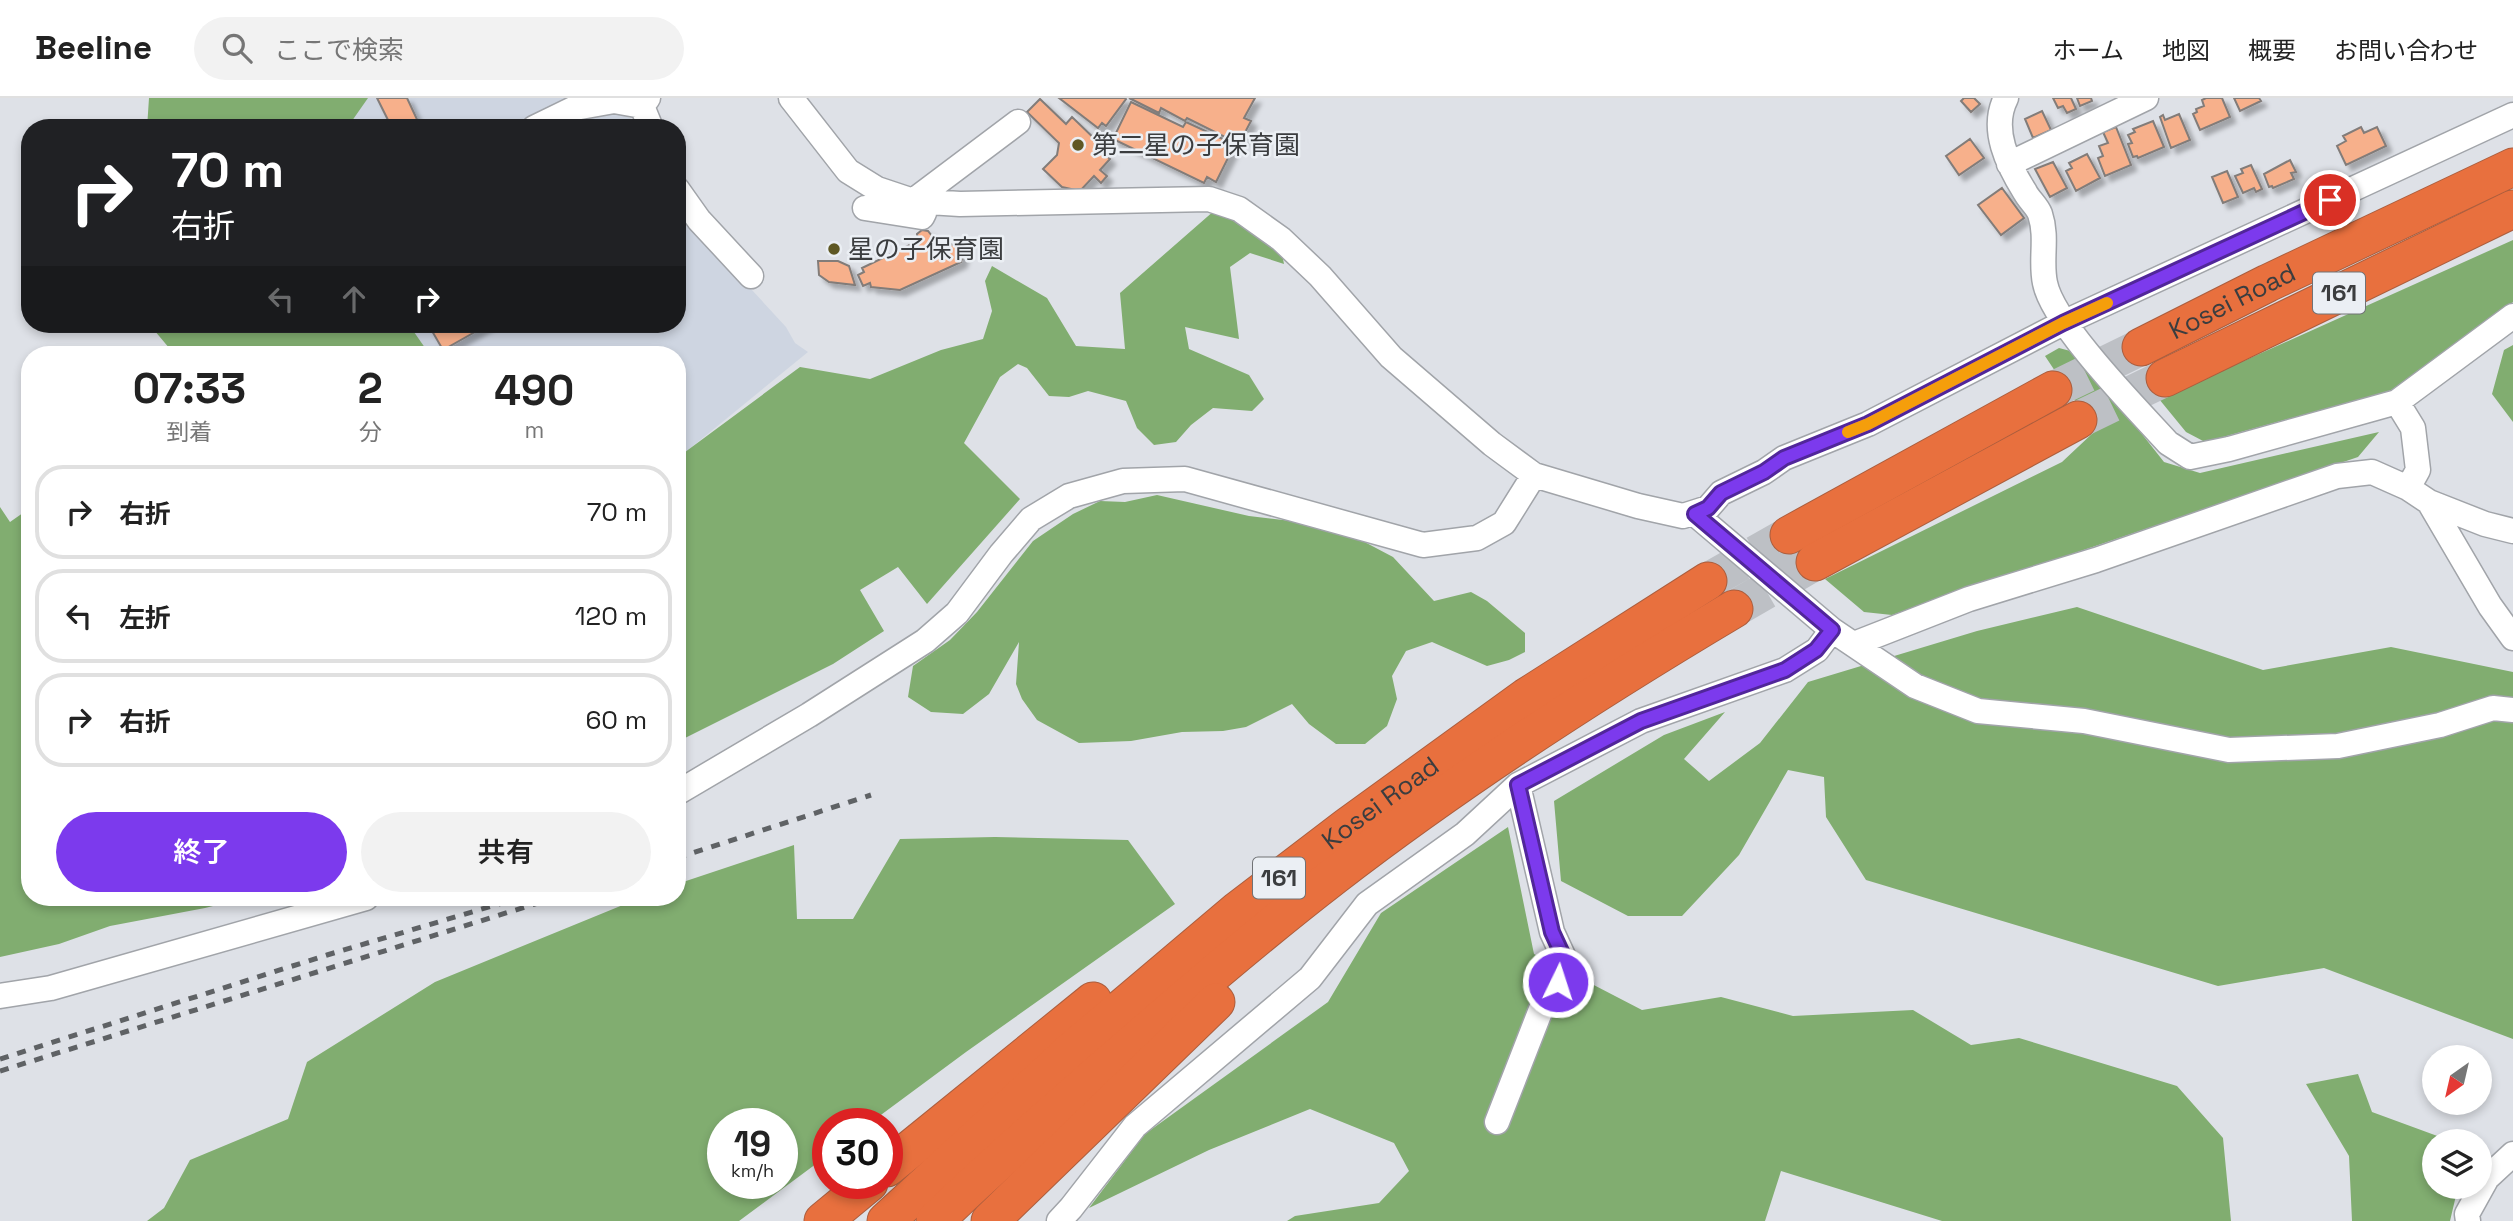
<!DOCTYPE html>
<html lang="ja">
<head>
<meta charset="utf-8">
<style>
  :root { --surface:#fff; --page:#f2f2f2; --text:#222; --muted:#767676; --line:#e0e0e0; --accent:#7c3aed }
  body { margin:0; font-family:"Space Grotesk","Noto Sans JP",sans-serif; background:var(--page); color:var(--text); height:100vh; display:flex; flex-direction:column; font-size:26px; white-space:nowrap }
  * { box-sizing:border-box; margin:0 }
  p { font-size:23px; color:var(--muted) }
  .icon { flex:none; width:38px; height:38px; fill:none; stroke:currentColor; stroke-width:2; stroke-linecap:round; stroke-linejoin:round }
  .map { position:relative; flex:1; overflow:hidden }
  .panel { position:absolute; left:21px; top:248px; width:665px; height:560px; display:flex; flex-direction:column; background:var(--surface); border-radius:28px; box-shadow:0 4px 10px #0003 }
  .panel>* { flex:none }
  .guide { position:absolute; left:21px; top:21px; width:665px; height:214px; border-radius:28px; box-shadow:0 4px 10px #0003; background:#202124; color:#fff; overflow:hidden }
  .needle { width:46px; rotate:214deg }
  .tools { position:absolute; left:2422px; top:947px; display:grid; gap:14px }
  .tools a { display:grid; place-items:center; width:70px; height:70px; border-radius:50%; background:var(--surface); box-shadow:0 4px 10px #0003; font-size:35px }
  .speed { position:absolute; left:707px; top:1010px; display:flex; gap:14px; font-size:35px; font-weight:700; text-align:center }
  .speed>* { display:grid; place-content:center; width:91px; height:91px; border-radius:50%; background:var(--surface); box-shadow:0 4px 10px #0003; line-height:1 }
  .speed small { font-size:18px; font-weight:400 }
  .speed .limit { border:10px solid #d22; background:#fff; color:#111 }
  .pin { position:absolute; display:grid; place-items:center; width:60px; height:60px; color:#fff; margin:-30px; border:4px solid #fff; border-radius:50%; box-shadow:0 2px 7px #0007 }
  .me { position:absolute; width:77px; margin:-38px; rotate:4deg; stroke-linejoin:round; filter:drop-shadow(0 0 5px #0008) }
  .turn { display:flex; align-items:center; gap:24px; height:147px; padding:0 35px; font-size:32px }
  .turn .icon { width:91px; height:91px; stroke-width:2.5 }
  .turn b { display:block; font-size:49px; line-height:60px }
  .lanes { display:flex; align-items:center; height:66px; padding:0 35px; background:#0003; justify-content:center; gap:35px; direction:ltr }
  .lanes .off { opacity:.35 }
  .eta { display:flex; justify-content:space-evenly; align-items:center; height:119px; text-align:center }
  .eta b { font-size:42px; font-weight:600; line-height:49px }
  .cta { display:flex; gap:14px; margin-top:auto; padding:14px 35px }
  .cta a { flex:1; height:80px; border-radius:42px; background:var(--accent); color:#fff; font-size:28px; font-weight:600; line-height:80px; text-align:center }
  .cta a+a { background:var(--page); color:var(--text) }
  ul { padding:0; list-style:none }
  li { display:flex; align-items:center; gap:21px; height:94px; margin:0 14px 10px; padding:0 21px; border:4px solid var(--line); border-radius:28px }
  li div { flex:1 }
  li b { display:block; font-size:26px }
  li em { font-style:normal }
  header { display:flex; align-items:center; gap:42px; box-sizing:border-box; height:98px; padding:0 35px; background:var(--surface); border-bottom:2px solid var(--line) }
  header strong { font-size:33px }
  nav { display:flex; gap:38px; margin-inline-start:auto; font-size:24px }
  .search { width:490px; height:63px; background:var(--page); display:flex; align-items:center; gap:18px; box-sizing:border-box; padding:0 24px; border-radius:38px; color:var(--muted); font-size:26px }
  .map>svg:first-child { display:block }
  .built { fill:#ced5e1 }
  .forest { fill:#81ad70; fill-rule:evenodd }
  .building { fill:#f7b08b; stroke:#827c79; stroke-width:2; filter:url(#shadow) }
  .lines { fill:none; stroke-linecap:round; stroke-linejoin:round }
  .highway-tunnel { stroke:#bdc0c5; stroke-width:37; stroke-dasharray:37 18; stroke-linecap:butt }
  .minor-casing { stroke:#a1a4a9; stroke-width:27 }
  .highway-casing { stroke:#ab5e3e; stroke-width:39 }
  .minor { stroke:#fff; stroke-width:24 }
  .highway { stroke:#e8703e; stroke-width:37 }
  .rail { stroke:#5f6265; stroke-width:5; stroke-dasharray:9 9; stroke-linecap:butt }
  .route-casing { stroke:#51269a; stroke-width:18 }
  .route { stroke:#7c3aed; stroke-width:12 }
  .slow { stroke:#f59e0b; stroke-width:12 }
  .poi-dot { fill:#5f5824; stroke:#ebeff4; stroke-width:2.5 }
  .labels { text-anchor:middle; stroke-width:5; stroke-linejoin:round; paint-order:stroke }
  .shield { fill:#ebeff4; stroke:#707275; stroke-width:2 }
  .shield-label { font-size:24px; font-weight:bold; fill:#3b3d3f }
  .poi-label { font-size:26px; fill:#3b3d3f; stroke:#ebeff4; text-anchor:start }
  .street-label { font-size:26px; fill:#3b3d3f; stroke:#ebeff4 }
</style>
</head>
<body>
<header>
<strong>Beeline</strong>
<div class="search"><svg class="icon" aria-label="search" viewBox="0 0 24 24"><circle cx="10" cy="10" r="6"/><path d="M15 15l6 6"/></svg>ここで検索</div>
<nav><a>ホーム</a><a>地図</a><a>概要</a><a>お問い合わせ</a></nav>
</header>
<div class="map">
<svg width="2513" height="1123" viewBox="0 0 2513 1123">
  <defs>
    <filter id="shadow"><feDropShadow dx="5.5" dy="5.5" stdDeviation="2" flood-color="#0004"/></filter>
  </defs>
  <rect width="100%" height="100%" fill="#dee1e7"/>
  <path class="built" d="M350,0H593L637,24L640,30H343Z
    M677,107L681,115L786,229L795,245L808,254L677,361V257H403L386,226H677Z"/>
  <path class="forest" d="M149,0H368L347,30H147Z
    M1215,112L1280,146L1284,166L1250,155L1230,169L1239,241L1185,229L1189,251L1249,277L1264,301L1252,313L1213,310L1191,327L1176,344L1154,347L1137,330L1126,303L1088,293L1069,299L1049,298L1027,270L1018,266L1000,279L964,345L1020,401L927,506L898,469L860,492L884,533L833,566L677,644V360L800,269L870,281L941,252L983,241L992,213L985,183L992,168L1047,200L1076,248L1125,251L1120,195Z
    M2513,142V204L2390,293L2205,344L2186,334L2159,301Z
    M149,226H376L380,234H414L430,257H175Z
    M2513,247V324L2492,296L2504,252Z
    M2059,250L2078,255L2164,364L2200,375L2379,334L2358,359L1892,517L1864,514L1825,481L2062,364L2095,333L2045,258Z
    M1157,397L1249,418L1292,423L1357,440L1393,459L1434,503L1471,494L1487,503L1525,535V554L1509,562L1487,568L1432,544L1406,553L1392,578L1397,601L1387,628L1365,646H1336L1309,626L1292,606L1246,629L1223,633L1182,634L1131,643L1079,645L1037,622L1022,601L1016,586L1019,544L989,596L963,616L931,614L908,599L913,568L950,542L977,514L1033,443L1073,416L1100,403L1125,404Z
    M0,409L10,424L30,410V800H245L205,810L110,828L59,846L0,859Z
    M2077,509L2263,572L2391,549L2513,574V941L2324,870L2218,888L1866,782L1826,719L1824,679L1788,672L1739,757L1682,818H1628L1561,783L1554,703L1664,637L1725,614L1684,661L1709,683L1760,645L1808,584L1977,533Z
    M1508,729L1534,856L1642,912L1721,899L1793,918L1913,912L1971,947L2019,940L2177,988L2223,1040L2231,1123H1942L1781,1073L1765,1123H1287L1295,1118L1379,1105L1409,1073L1394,1045L1310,1011L1209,1052L1089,1110L1145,1036L1328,904L1381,815Z
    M995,739L1128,742L1175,806L966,954L870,1025L828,1026V1057L739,1123H147L164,1110L190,1062L288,1021L307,964L435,884L640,800H677V786L794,747L797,821H853L900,741ZM723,1026H782V1085H723Z
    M2358,976L2372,1014L2451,1043H2434V1088L2458,1089L2450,1123H2352L2349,1058L2306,986Z"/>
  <path class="building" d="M377,0H407L421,30H392Z
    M1059,0H1125L1126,1L1106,28L1102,25L1098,30Z
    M1129,0H1255L1244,20L1251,23L1241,42L1235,39L1233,43L1187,20L1185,23L1161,10L1159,15Z
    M1964,0H1974L1980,6L1971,14L1961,3Z
    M2053,0H2071L2076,11L2067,15L2063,8L2058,10Z
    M2077,0H2091L2092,3L2080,8Z
    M2206,0H2222L2230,19L2200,32L2193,16L2197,14L2196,11L2204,8L2202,2Z
    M2234,0H2259L2261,3L2240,13Z
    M1040,1L1066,26L1072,19L1100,46L1097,49L1110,61L1100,72L1107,78L1101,85L1094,78L1080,93L1062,89L1043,71L1057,57L1059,45L1027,14Z
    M1131,4L1183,29L1186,24L1225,42L1222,47L1232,52L1216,84L1207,79L1204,85L1113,41Z
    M2042,13L2051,32L2033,40L2025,21Z
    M2179,16L2190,42L2171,50L2160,19L2163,17L2165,22Z
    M2153,23L2164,49L2138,60L2137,58L2133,59L2128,46L2132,45L2128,37L2135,34L2133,31Z
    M2116,29L2131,67L2105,78L2098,60L2103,58L2099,48L2108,45L2103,34Z
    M2361,29L2364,35L2377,29L2386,48L2346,67L2337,48L2346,43L2343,38Z
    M1970,41L1984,60L1959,77L1946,58Z
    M2087,56L2100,80L2076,93L2066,73L2072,70L2069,65Z
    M2290,62L2296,74L2291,75L2294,81L2273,90L2272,88L2269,89L2264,76Z
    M2053,64L2067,90L2050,99L2035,71Z
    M2251,67L2262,91L2256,94L2254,90L2243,95L2235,78L2243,75L2241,71Z
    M2227,73L2238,99L2223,105L2212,79Z
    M2002,90L2024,120L2001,137L1978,107Z
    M922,132L928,133L932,138L960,150L963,156L961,164L900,192L871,189L870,185L863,188L858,177L864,174L862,170L918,143L917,136Z
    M818,163H838L849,168L855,187L829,184L819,177Z
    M428,226H489L443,252Z"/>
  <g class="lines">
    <path class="highway-tunnel" d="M2053,292L2141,249
      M2078,322L2165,280
      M1708,483L1789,437
      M1734,511L1815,464"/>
    <g class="minor-casing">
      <path id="minor" d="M648,0L642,8L651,30
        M791,0L848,73L877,91L913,103L960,106L1209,101L1239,111L1281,141L1320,178L1391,259L1492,346L1534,377L1638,408L1683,418L1708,410L1721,395L1764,374L1784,360L1868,326L2063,225L2513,17
        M2006,0C1990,31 2008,67 2025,94C2029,102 2037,108 2040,116C2048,140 2040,162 2045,185C2053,226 2138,312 2168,345L2190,359L2229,351L2397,304L2513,218
        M534,30L575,10L614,3L642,8
        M2009,66L2146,0
        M677,91L699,122L751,178
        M913,103L1018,24
        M865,110L922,119L924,115
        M2397,304L2413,330L2418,372L2408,390
        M2429,404L2490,508L2513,540
        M1695,416L1832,532L1915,588L1978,613L2084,623L2229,652L2338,648L2440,627L2493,610L2513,612
        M1854,546L1969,501L2096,462L2337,378L2372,374L2408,390L2429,404L2485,426L2513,433
        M677,695L809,617L925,543L957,515L1001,456L1031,421L1069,398L1123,383L1185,381L1423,447L1477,440L1504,425L1534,377
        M0,898L51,890L366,800
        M1497,1024L1545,901L1558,884L1564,860L1552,834L1518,687
        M1059,1123L1071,1110L1135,1028L1310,880L1367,806L1465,736L1518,687L1641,623L1785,572L1817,552L1832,532
        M2468,1123L2467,1116L2487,1080L2513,1056"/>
    </g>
    <g class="highway-casing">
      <g id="highway">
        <path id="s1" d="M2141,249L2268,185L2513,69"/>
        <path d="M2165,280L2513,111"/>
        <path d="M1789,437L2053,292"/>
        <path d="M1815,464L2078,322"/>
        <path d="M887,1070L1093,903"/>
        <path d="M823,1123L869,1085"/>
        <path id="s2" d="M886,1123L1071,953L1238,812L1348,728L1526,599L1708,483"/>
        <path d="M935,1123C989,1070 1046,1021 1103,971C1179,905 1255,839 1334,778C1461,680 1596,593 1734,511"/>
        <path d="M990,1123L1216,904"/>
      </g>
    </g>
    <use href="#minor" class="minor"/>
    <use href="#highway" class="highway"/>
    <path class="rail" d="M677,760L871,697
      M0,961L327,857L519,800
      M0,973L554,800"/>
  </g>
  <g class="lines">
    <g class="route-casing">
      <path id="route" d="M1558,884L1564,860L1552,834L1518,687L1641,623L1785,572L1816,552L1832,532L1695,416L1708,410L1721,395L1764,374L1784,360L1868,326L2063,225L2330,102"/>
    </g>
    <use href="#route" class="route"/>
    <path class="slow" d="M1848,334L1868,326L2063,225L2107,205"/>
  </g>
  <g class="poi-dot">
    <circle cx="1078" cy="47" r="7"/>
    <circle cx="834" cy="151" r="7"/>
  </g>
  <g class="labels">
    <g class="shield">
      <rect x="2313" y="174.5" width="52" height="41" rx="5"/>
      <rect x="1253" y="759.5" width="52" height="41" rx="5"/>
    </g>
    <g class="shield-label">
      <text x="2339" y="203">161</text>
      <text x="1279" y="788">161</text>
    </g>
    <g class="poi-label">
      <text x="1092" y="56">第二星の子保育園</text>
      <text x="848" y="160">星の子保育園</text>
    </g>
    <g class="street-label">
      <text dy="9" stroke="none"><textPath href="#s1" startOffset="102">Kosei Road</textPath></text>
      <text dy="9" stroke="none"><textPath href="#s2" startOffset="648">Kosei Road</textPath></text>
    </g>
  </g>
</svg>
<div class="tools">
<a><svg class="needle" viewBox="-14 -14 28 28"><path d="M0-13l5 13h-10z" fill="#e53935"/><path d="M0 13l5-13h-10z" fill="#767676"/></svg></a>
<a><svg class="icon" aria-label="layers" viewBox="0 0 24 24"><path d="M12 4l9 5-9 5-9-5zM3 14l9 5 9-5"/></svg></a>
</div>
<div class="speed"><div>19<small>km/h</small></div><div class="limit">30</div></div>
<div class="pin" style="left:2330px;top:102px;background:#d93025"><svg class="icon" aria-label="arrive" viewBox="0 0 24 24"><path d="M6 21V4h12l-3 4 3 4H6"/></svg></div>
<svg class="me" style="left:1558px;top:884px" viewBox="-20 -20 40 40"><circle r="17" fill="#7c3aed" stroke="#fff" stroke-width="3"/><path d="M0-11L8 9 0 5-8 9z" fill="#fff"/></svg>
<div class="guide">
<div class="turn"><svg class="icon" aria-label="right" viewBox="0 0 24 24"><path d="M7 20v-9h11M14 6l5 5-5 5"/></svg><div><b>70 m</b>右折</div></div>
<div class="lanes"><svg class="icon off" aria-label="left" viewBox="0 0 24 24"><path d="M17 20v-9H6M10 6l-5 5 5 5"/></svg><svg class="icon off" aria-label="ahead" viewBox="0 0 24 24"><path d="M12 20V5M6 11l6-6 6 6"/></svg><svg class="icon" aria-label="right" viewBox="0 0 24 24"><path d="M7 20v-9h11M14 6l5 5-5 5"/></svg></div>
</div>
<section class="panel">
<div class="eta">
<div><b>07:33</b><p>到着</p></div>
<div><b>2</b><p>分</p></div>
<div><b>490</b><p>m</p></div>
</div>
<ul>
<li><svg class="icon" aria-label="right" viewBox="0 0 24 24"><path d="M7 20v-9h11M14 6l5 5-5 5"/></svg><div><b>右折</b></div><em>70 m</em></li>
<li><svg class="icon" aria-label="left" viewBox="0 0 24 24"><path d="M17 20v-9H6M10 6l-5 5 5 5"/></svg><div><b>左折</b></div><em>120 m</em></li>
<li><svg class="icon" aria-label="right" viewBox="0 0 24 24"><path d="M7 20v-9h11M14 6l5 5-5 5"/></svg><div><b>右折</b></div><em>60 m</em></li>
</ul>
<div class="cta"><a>終了</a><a>共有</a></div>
</section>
</div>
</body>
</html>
